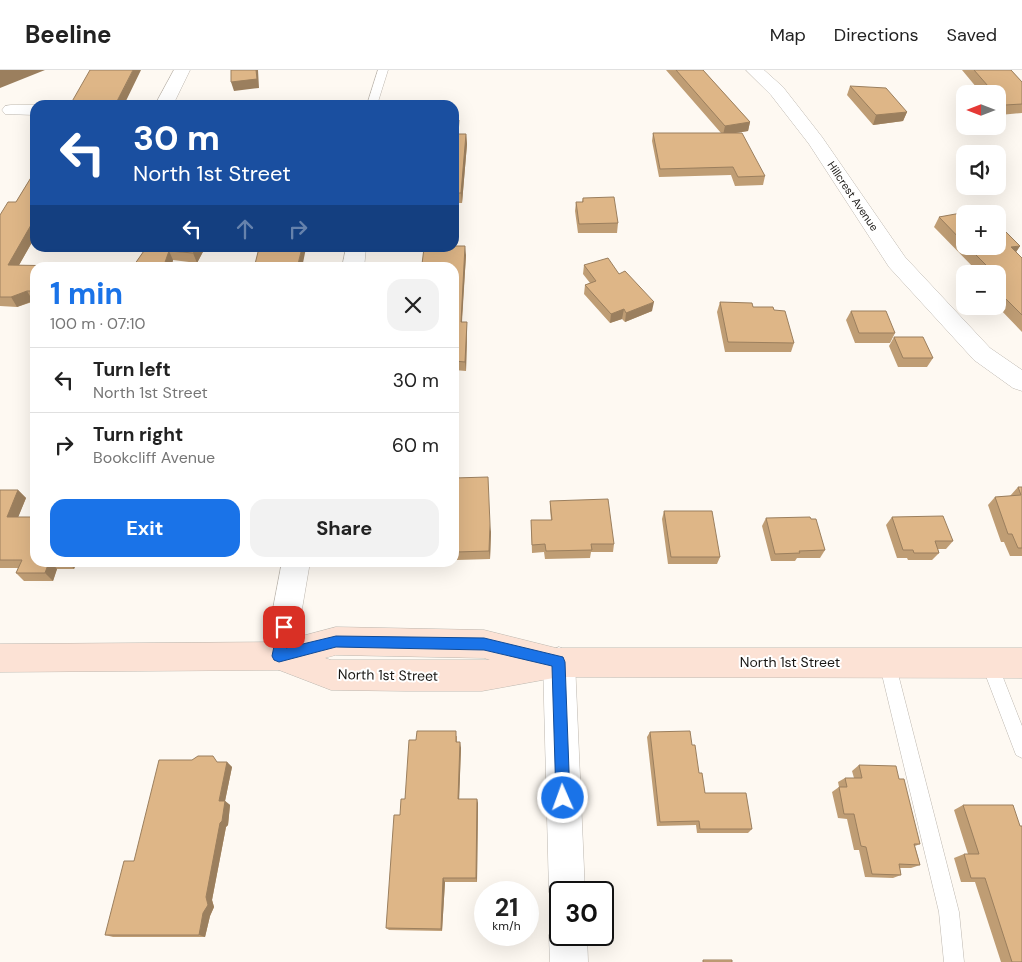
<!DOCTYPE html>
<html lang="en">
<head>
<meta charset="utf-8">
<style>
  :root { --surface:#fff; --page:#f2f2f2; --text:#222; --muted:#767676; --line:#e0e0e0; --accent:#1a73e8 }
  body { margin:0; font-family:"DM Sans",sans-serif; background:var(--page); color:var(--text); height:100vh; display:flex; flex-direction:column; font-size:19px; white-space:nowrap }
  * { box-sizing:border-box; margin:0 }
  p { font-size:16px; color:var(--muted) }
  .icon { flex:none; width:28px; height:28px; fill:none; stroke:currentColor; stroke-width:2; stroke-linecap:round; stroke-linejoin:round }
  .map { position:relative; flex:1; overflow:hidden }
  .panel { position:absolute; left:30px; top:192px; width:429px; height:305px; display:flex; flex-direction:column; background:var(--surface); border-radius:15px; box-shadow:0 5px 20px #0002 }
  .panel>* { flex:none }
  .top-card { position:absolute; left:30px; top:30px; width:429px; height:152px; border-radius:15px; box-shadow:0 5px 20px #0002; background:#1a4fa0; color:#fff; overflow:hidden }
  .needle { width:32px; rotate:270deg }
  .fabs { position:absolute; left:956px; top:15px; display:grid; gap:10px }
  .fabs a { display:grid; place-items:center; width:50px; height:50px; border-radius:10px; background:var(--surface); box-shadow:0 5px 20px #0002; font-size:25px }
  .speed { position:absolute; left:474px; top:811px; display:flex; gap:10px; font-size:25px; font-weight:700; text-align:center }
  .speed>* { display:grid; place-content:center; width:65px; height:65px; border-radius:50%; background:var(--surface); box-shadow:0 5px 20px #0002; line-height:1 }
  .speed small { font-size:12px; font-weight:400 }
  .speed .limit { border:2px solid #111; border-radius:8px; background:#fff; color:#111 }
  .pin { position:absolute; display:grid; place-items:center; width:42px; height:42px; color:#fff; margin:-21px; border-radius:10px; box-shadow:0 2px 8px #0006 }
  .me { position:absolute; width:55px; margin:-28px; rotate:358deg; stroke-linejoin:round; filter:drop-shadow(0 0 4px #0008) }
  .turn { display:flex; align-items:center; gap:18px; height:105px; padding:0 20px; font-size:22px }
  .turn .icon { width:65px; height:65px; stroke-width:2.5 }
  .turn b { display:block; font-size:35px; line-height:42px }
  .lanes { display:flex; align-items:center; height:48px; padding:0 20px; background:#0003; justify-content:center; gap:25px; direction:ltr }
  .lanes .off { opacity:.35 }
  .round { display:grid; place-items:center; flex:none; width:52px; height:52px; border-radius:15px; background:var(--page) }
  .head { display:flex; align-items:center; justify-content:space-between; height:85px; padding:0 20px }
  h1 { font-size:30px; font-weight:700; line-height:38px; color:var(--accent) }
  .cta { display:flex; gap:10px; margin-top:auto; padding:10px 20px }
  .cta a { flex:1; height:58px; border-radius:15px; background:var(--accent); color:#fff; font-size:20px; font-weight:700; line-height:58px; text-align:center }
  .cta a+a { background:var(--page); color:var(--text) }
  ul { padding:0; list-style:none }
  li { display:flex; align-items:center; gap:15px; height:65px; padding:0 20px; border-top:1px solid var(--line) }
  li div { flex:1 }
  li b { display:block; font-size:19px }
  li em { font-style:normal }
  header { display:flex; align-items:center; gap:30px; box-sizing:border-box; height:70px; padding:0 25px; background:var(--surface); border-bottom:1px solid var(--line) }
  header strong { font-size:24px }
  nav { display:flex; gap:28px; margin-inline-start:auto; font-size:18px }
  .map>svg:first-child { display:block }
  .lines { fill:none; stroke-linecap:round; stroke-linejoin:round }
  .service-casing { stroke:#bdb7af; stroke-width:1 }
  .minor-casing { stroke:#bdb7af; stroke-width:1 }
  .secondary-casing { stroke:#bdb7af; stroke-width:1 }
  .service { fill:#fff; fill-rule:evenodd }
  .minor { fill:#fff; fill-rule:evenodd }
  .secondary { fill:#fce2d5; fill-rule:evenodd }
  .wall { fill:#bf9d74 }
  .shaded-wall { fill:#9b7f5e }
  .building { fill:#deb687; stroke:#9b7f5e }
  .route { fill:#1a73e8; stroke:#114b97 }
  .labels { text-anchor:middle; stroke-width:4; stroke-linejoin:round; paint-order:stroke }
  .far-street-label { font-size:11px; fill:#181613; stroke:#fff }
  .street-label { font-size:14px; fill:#181613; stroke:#fff }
</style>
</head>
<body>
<header>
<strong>Beeline</strong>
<nav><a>Map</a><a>Directions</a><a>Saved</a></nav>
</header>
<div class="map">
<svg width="1022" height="892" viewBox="0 0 1022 892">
  <rect width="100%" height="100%" fill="#fef9f2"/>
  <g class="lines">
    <g class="service-casing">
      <path id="service" d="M378,0H388L377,35H367Z
        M887,584L893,586L895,592L959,842L964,892H944L939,842L879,592L881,586Z
        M989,585L995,587L1022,656V688L1016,685L981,593L983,587Z"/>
    </g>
    <g class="minor-casing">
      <path id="minor" d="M174,0H190L173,35H155Z
        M746,0H764L783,17L822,67L905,187L990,278L1022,300V321L1013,318L974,290L889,197L809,74L771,25Z
        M11,35H36L35,45L5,44L2,40L5,36Z
        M346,178H366L364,198H342Z
        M282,492H310L294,586L290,596L279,600L268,596L264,586Z
        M559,577L570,582L575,592L585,822H560V837L554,835L549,822L543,592L548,582Z
        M560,849V865H587L588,892H550L549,865L555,852Z"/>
    </g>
    <g class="secondary-casing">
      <path id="secondary" d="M336,557L484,560L556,578H1022V608L559,607L482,621H406L331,620L279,600L0,602V574L279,572ZM336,585L484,588L490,590H331L325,588Z"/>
    </g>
    <use href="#service" class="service"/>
    <use href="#minor" class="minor"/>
    <use href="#secondary" class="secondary"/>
  </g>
  <path class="wall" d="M666,0H703L750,52L748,61L735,63L765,106L763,115L735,116L731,105L659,107L652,71L653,63H721Z
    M962,0H1011L1022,12V43L1000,45L998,42V24H982Z
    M850,16L907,42L903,51L873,55L847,25Z
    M454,40L456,50H459V64H466L467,74L462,133H455L454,147Z
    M35,101V167L19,195L35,198V231L17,237L0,236V145L16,132Z
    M583,128L618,153L617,163H578L575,141L576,132H582Z
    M965,144V176H1020L1016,182L1022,188V262L997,236L998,204H971L974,198L934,157L939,147Z
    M146,178H205L197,193L173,190L171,198H132Z
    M466,185L462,252L467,262L466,301L454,300V198H422V194Z
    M584,195L619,204L652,241L625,252L622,249L610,253L584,224L585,215L590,213L583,204Z
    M720,232L774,240L794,273L791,282H725L717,242Z
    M851,241L895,263L890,273H855L846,250Z
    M894,267L933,288L927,297H898L889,276Z
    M455,408L491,462L490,489L457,490L456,482V440L454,442Z
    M1018,417H1022V486H1010L1004,472H1001L988,435L995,427L1010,426Z
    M0,420H18L26,428L18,447L35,492H77L74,499H57L53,511H24L16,503L18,498H0Z
    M550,431L614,474L613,482H591L590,488L545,489L544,482L532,483L531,450H551L550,439Z
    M664,441L720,487L717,494H668L662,449Z
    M892,447L953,471L946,479H938L939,483L932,490H908L907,488H897L886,455Z
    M766,448L825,480L820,488H797L795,491H771L762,456Z
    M650,662L699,703L705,723L752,759L748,763H697L696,755L657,756L647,667Z
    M457,666V672L461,678L459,729L478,733L477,812H445L442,861L389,860L386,858L400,745L405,729L416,670Z
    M219,692H227L232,697L225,731L230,735L228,755L226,757L212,830L214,837L210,846L205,867H113L105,865L134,791Z
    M859,695L899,709L920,774L915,776L920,795L911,798H900L901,805L893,808L865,807L859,780H854L847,749L838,748L832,722L839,717L838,712L845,708H854L852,701Z
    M963,735L1022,892H1001L975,812H961L954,788L964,784H968L954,740Z"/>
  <path class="shaded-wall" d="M0,0H45L0,18Z
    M133,0H141L124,35H115Z
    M256,0H258L259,18L234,21L231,12Z
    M907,42L903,51L873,55L876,45Z
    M750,52L748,61L723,65L725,56Z
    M466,64L467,74L462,133L461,123Z
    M454,123L455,133L454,147Z
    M35,148V167L14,204L8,195Z
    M465,176L466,185L461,262V252Z
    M1020,176L1014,185L1011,177Z
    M197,178H205L197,193L193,183Z
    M302,178H306L302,198H297Z
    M169,181L173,190L171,198H163Z
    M27,221L33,231L17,237L11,227Z
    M654,232L652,241L625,252L626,243Z
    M624,239L622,249L610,253L611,244Z
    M467,252V262L466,301L465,292Z
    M18,420L26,428L15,455L7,447Z
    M456,431L457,439L454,442V433Z
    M490,454L491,462L490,489L489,481Z
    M49,492H51L57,499L53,511L45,503Z
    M68,492H77L74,499Z
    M460,672L461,678L459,733L458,729Z
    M227,692L232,697L225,731L230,735L228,755L226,757L212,830L214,837L210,846L205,867L199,865L206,827L219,731Z
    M477,729L478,733L477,812L476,808Z
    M443,808L445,812L442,861L441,859Z"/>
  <path class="building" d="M90,0H133L115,35H70Z
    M231,0H256L257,9L231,12Z
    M676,0H703L750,52L725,56Z
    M974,0H1011L1022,12V34L1005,35L998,27V24H995Z
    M850,16L886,18L907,42L876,45Z
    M454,40H455V50H459L458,64H466L461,123H454V131Z
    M653,63H742L765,106L738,107L733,97L660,99Z
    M35,101V148L8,195L66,196L65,198H35V221H27L11,227H0V145L8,132H16Z
    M614,127L618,153L579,154L576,132H583V128Z
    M983,139L987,144H965V174L939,147Z
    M998,154L1020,176L1011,177L1022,188V245L998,221V204H981L975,198L986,195L967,176H998Z
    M454,176H465L461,252H467L465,292L454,291V198H432L433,194H422L424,178H454Z
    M146,178H197L193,183L169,181L163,198H132Z
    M259,178H302L297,198H254Z
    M608,188L619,204L625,201L654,232L626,243L624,239L611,244L585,215L596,211L584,195Z
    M720,232L752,233L753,237H773L774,240L785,241L794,273L728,272Z
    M851,241H886L895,263H859Z
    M894,267H923L933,288H903Z
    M454,398H455L454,408L488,407L490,454L489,481L456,482V431L454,433Z
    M1018,417H1022V478H1018L1012,464H1008L995,427L1021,425Z
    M0,420H18L7,447H35V492H49L45,503H16L22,490H0Z
    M608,429L614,474H591L592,480L546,481L545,474L532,475L531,450H552L550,431Z
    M664,441H712L720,487H671Z
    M943,446L953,471H935L939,483H914L913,480H903L892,447Z
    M810,447L811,449H816L825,480L799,481L800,483L775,484L766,448Z
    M417,661H456V672H460L458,729H477L476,808H443L441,859L386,858L394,745H400L401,729H405L409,670H416Z
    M690,661L692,675H695L699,703H702L705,723H746L752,759H700L699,751L660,752L650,662Z
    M198,686H213L217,692H227L219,731H225L222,751L220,753L206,827L208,835L203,843L199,865H105L124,791H134L159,690H192Z
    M859,695L896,696L899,709H904L920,774H914L920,795L899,794L901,805L872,804L866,777L861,776L854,744H844L839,717H847L845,708H862Z
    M963,735H1013L1020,756H1022V892H1012L985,808H971L964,784H979Z
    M703,890H732V892H703Z"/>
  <path class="route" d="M284,552L288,553L290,557L286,578L336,566L484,568L563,587L565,592L570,728L568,733L563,735L558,733L556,728L552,596L484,580L336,577L279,592L274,590L272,586L278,557L279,553Z"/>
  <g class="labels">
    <g class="far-street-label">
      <text transform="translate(853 126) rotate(56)" y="4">Hillcrest Avenue</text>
    </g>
    <g class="street-label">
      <text x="790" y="597">North 1st Street</text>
      <text transform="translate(388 605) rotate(1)" y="5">North 1st Street</text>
    </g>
  </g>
</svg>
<div class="fabs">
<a><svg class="needle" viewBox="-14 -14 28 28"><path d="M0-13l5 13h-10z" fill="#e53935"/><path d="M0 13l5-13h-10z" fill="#767676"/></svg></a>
<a><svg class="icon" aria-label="sound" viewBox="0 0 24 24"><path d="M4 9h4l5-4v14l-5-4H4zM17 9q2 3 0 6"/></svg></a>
<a>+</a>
<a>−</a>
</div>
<div class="speed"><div>21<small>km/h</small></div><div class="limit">30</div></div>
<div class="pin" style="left:284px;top:557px;background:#d93025"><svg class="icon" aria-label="arrive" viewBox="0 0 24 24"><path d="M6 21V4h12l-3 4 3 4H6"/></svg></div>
<svg class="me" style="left:563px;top:728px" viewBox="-20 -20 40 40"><circle r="17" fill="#1a73e8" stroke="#fff" stroke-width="3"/><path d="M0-11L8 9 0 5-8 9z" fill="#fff"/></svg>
<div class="top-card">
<div class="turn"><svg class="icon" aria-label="left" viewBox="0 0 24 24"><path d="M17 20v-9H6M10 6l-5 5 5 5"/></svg><div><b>30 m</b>North 1st Street</div></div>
<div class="lanes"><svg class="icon" aria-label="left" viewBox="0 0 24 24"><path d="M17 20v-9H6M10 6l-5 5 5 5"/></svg><svg class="icon off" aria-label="ahead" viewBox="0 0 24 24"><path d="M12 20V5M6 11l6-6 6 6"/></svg><svg class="icon off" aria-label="right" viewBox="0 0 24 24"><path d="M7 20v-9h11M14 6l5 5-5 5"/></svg></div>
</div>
<section class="panel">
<div class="head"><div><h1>1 min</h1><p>100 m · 07:10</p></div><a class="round"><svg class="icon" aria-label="close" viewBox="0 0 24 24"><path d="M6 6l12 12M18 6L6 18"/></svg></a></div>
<ul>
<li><svg class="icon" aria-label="left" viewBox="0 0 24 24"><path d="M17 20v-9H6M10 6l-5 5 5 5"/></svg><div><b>Turn left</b><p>North 1st Street</p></div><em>30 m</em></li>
<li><svg class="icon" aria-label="right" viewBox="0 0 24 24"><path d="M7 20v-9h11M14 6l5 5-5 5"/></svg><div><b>Turn right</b><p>Bookcliff Avenue</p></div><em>60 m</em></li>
</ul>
<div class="cta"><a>Exit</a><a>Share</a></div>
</section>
</div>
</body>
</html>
